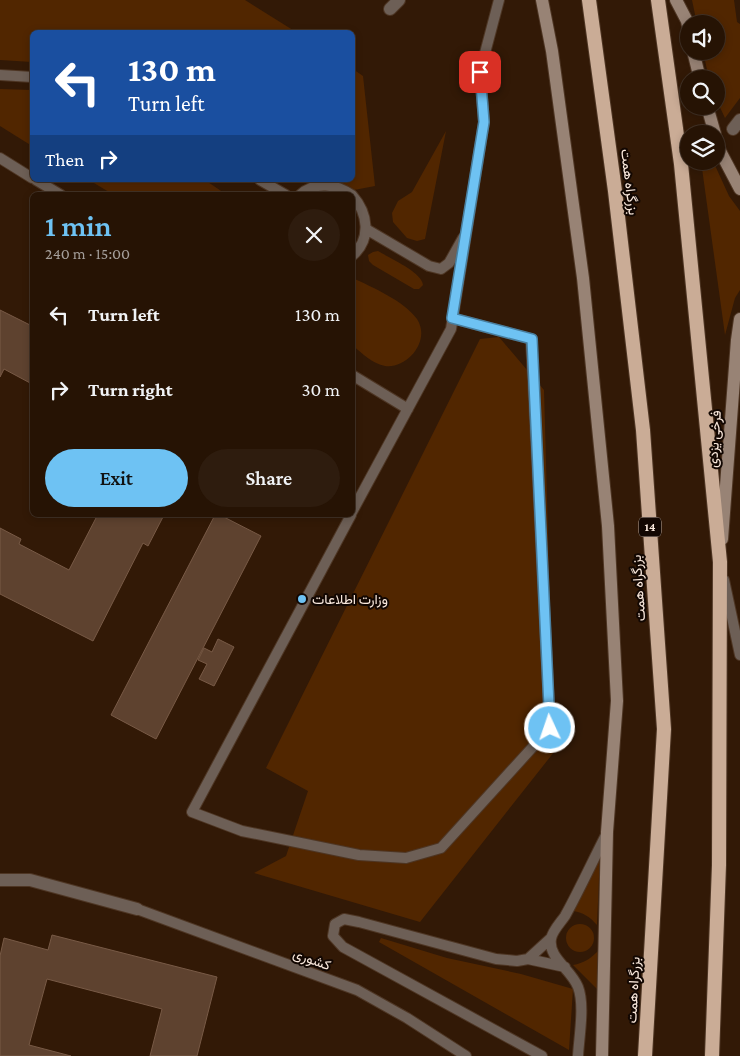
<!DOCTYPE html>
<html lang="en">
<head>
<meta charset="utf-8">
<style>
  :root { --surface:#261304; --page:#2e1c0e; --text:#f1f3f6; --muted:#a49e9a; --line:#423226; --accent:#6ec2f3 }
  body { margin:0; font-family:"Crimson Pro",Vazirmatn,serif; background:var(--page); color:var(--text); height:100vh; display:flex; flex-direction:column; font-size:19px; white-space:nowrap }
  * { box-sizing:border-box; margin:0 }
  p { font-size:16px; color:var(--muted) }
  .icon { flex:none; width:28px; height:28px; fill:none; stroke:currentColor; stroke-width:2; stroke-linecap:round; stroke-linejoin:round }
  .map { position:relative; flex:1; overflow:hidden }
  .side { position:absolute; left:30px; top:192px; width:325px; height:325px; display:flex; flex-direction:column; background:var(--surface); border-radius:8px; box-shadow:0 2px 8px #0003,0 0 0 1px var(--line) }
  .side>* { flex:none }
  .guide { position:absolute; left:30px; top:30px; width:325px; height:152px; border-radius:8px; box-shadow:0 2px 8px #0003,0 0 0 1px var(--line); background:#1a4fa0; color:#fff; overflow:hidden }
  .fabs { position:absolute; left:680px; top:15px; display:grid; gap:10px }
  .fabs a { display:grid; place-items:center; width:45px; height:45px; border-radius:50%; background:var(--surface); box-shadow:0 2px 8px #0003,0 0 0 1px var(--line); font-size:25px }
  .pin { position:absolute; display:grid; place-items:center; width:42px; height:42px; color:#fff; margin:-21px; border-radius:10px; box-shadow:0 2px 8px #0006 }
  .me { position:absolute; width:55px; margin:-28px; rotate:357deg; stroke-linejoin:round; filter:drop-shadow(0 0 4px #0008) }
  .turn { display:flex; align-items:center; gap:18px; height:105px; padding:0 15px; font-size:22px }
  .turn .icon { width:65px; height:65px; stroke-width:2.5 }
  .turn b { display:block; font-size:35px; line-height:42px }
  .then { display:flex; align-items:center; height:48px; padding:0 15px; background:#0003; gap:10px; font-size:19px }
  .round { display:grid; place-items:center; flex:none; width:52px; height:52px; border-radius:26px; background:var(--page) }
  .overview { display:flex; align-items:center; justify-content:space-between; height:85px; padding:0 15px }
  h1 { font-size:30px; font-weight:600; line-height:38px; color:var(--accent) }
  .cta { display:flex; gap:10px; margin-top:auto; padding:10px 15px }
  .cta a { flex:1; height:58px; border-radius:30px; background:var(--accent); color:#111; font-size:20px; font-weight:600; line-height:58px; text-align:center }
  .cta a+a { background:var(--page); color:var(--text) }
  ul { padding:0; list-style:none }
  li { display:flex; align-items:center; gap:15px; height:75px; padding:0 15px }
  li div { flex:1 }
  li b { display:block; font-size:19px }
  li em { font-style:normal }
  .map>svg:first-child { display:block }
  .green { fill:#512600 }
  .building { fill:#5e422f; stroke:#785a46 }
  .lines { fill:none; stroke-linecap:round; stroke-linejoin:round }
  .service-casing { stroke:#4e3624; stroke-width:12 }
  .minor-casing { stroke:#4e3624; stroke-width:14 }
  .secondary-casing { stroke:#4e3624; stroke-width:14 }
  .trunk-casing { stroke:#4e3624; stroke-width:16 }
  .service { stroke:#6d5f56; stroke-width:10 }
  .minor { stroke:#6d5f56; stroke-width:12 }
  .secondary { stroke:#988375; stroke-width:12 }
  .trunk { stroke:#caac96; stroke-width:14 }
  .route-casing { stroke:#487e9e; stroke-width:12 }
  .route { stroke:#6ec2f3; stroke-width:9 }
  .poi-dot { fill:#6ec2f3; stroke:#120702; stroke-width:2 }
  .labels { text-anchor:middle; stroke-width:4; stroke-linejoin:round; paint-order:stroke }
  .shield { fill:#120702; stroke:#b4a59b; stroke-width:1 }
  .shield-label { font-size:12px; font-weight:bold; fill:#fae9dd }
  .street-label { font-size:14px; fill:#fae9dd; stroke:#120702 }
  .poi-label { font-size:14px; fill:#fae9dd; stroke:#120702; text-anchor:start }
</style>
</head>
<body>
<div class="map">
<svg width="740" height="1056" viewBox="0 0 740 1056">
  <rect width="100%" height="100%" fill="#321906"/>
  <path class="green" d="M0,0H245L296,32H32V62L0,60Z
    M692,0H734L737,22L740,24V98L725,118L716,99V79H709L703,51H716V24H697Z
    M353,69L363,76L375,186L354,190L329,180H352Z
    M0,89L32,90V146L0,126Z
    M446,131L425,239L417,241L407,238L393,222L392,213L398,201L412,192Z
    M701,161H713L729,196L740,211V290L735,298L725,335Z
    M89,180H205L227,195H114Z
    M378,251C389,258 422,272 423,285L419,289H414L373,265L369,261L368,255L373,252Z
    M353,278C373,288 403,300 417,319C431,340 408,369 385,366C373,364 362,353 353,346Z
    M499,337L544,390L554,752L420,922L254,873L286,856L308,791L266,768L480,339Z
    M600,854L597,925C590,917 583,912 572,911Z
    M566 938a14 14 0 1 1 28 0a14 14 0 1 1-28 0Z
    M381,938L447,958L521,974L573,989L569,1050L379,942Z
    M598,951V990L573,965C584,963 590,959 598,951Z"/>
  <path class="building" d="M0,310L32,326V384L4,369L0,377Z
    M92,515H164L148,546L143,543L93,641L0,594V528L21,539L19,544L69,570L96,518Z
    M215,515H220L261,536L156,739L111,715Z
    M218,639L234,647L214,686L199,679L207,664L198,660L204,648L212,652Z
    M52,935L217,977L197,1056H150L162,1009L47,979L29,1045L71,1056H0V956L4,938L48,950Z"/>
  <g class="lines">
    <g class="service-casing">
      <path id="service" d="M0,75L32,77
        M0,158L32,178
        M36,180L61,195
        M260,180L286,195
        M300,195C315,181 336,184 352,195
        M352,195C368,213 372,239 352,256
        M366,229L429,266L441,269L449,263L463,238
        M352,375L408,409
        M352,512L451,329L484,122L480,72L499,0
        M351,515L192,812L242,831L359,855L406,858L441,848L550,728L531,339L452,318
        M724,580L740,655
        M137,909L357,990L407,1018L466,1056
        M551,938L528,959L565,967
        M528,959L517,961L496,959L359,922L344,919L335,924L333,936L343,947L542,1056
        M578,1056C579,1037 585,1005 578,987C571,969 548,958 551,939C552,931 561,922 565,916C580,889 593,860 607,833"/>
    </g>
    <g class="minor-casing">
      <path id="minor" d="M390,9L399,0
        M733,129L740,120
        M0,880H30L137,909"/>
    </g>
    <g class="secondary-casing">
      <path id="secondary" d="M542,0L552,51L583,278L608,526L617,701L607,832L602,1056
        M676,0L687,21L689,31
        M693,51L700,79
        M707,106L715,134
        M716,138L720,151L740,189
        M722,539L737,340L740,319"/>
    </g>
    <g class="trunk-casing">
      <path id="trunk" d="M589,0L615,191L643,430L664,729L645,1056
        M658,0L681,164L720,562L719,865L712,1056"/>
    </g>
    <use href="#service" class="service"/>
    <use href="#minor" class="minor"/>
    <use href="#secondary" class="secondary"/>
    <use href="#trunk" class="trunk"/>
  </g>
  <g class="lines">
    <g class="route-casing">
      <path id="route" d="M480,72L484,122L452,318L532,339L550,728"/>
    </g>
    <use href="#route" class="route"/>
  </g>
  <circle class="poi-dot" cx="302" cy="599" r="5"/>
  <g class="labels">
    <rect class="shield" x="639" y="517.5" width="22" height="19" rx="4"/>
    <g class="shield-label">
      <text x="650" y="531">14</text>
    </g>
    <g class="street-label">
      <text transform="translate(630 182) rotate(83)" y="5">بزرگراه همت</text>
      <text transform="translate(714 439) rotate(-86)" y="5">فرخی یزدی</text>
      <text transform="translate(638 588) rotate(-94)" y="5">بزرگراه همت</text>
      <text transform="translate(312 959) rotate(20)" y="5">کشوری</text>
      <text transform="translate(633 990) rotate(-87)" y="5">بزرگراه همت</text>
    </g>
    <g class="poi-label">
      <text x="312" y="604">وزارت اطلاعات</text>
    </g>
  </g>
</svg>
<div class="fabs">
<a><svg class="icon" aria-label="sound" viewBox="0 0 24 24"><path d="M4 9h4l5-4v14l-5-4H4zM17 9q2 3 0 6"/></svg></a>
<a><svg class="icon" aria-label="search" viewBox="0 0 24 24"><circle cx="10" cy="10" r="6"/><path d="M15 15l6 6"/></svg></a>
<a><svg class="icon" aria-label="layers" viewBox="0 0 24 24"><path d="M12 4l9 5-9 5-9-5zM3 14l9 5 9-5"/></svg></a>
</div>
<div class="pin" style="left:480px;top:72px;background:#d93025"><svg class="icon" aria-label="arrive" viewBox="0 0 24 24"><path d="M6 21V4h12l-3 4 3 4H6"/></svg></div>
<svg class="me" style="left:550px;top:728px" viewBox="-20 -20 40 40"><circle r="17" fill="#6ec2f3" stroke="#fff" stroke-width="3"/><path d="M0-11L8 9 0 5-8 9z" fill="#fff"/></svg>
<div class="guide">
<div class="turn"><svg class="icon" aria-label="left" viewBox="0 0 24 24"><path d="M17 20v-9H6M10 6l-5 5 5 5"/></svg><div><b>130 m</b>Turn left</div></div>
<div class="then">Then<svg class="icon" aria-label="right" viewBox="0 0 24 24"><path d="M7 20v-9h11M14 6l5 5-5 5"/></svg></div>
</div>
<section class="side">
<div class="overview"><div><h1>1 min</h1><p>240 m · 15:00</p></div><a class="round"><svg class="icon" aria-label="close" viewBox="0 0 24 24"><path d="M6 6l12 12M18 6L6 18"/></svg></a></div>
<ul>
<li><svg class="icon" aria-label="left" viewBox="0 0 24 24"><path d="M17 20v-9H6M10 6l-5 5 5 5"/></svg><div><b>Turn left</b></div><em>130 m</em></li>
<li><svg class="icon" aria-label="right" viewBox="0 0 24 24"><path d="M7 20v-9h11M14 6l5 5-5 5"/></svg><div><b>Turn right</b></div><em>30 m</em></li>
</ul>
<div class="cta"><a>Exit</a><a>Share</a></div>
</section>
</div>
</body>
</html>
